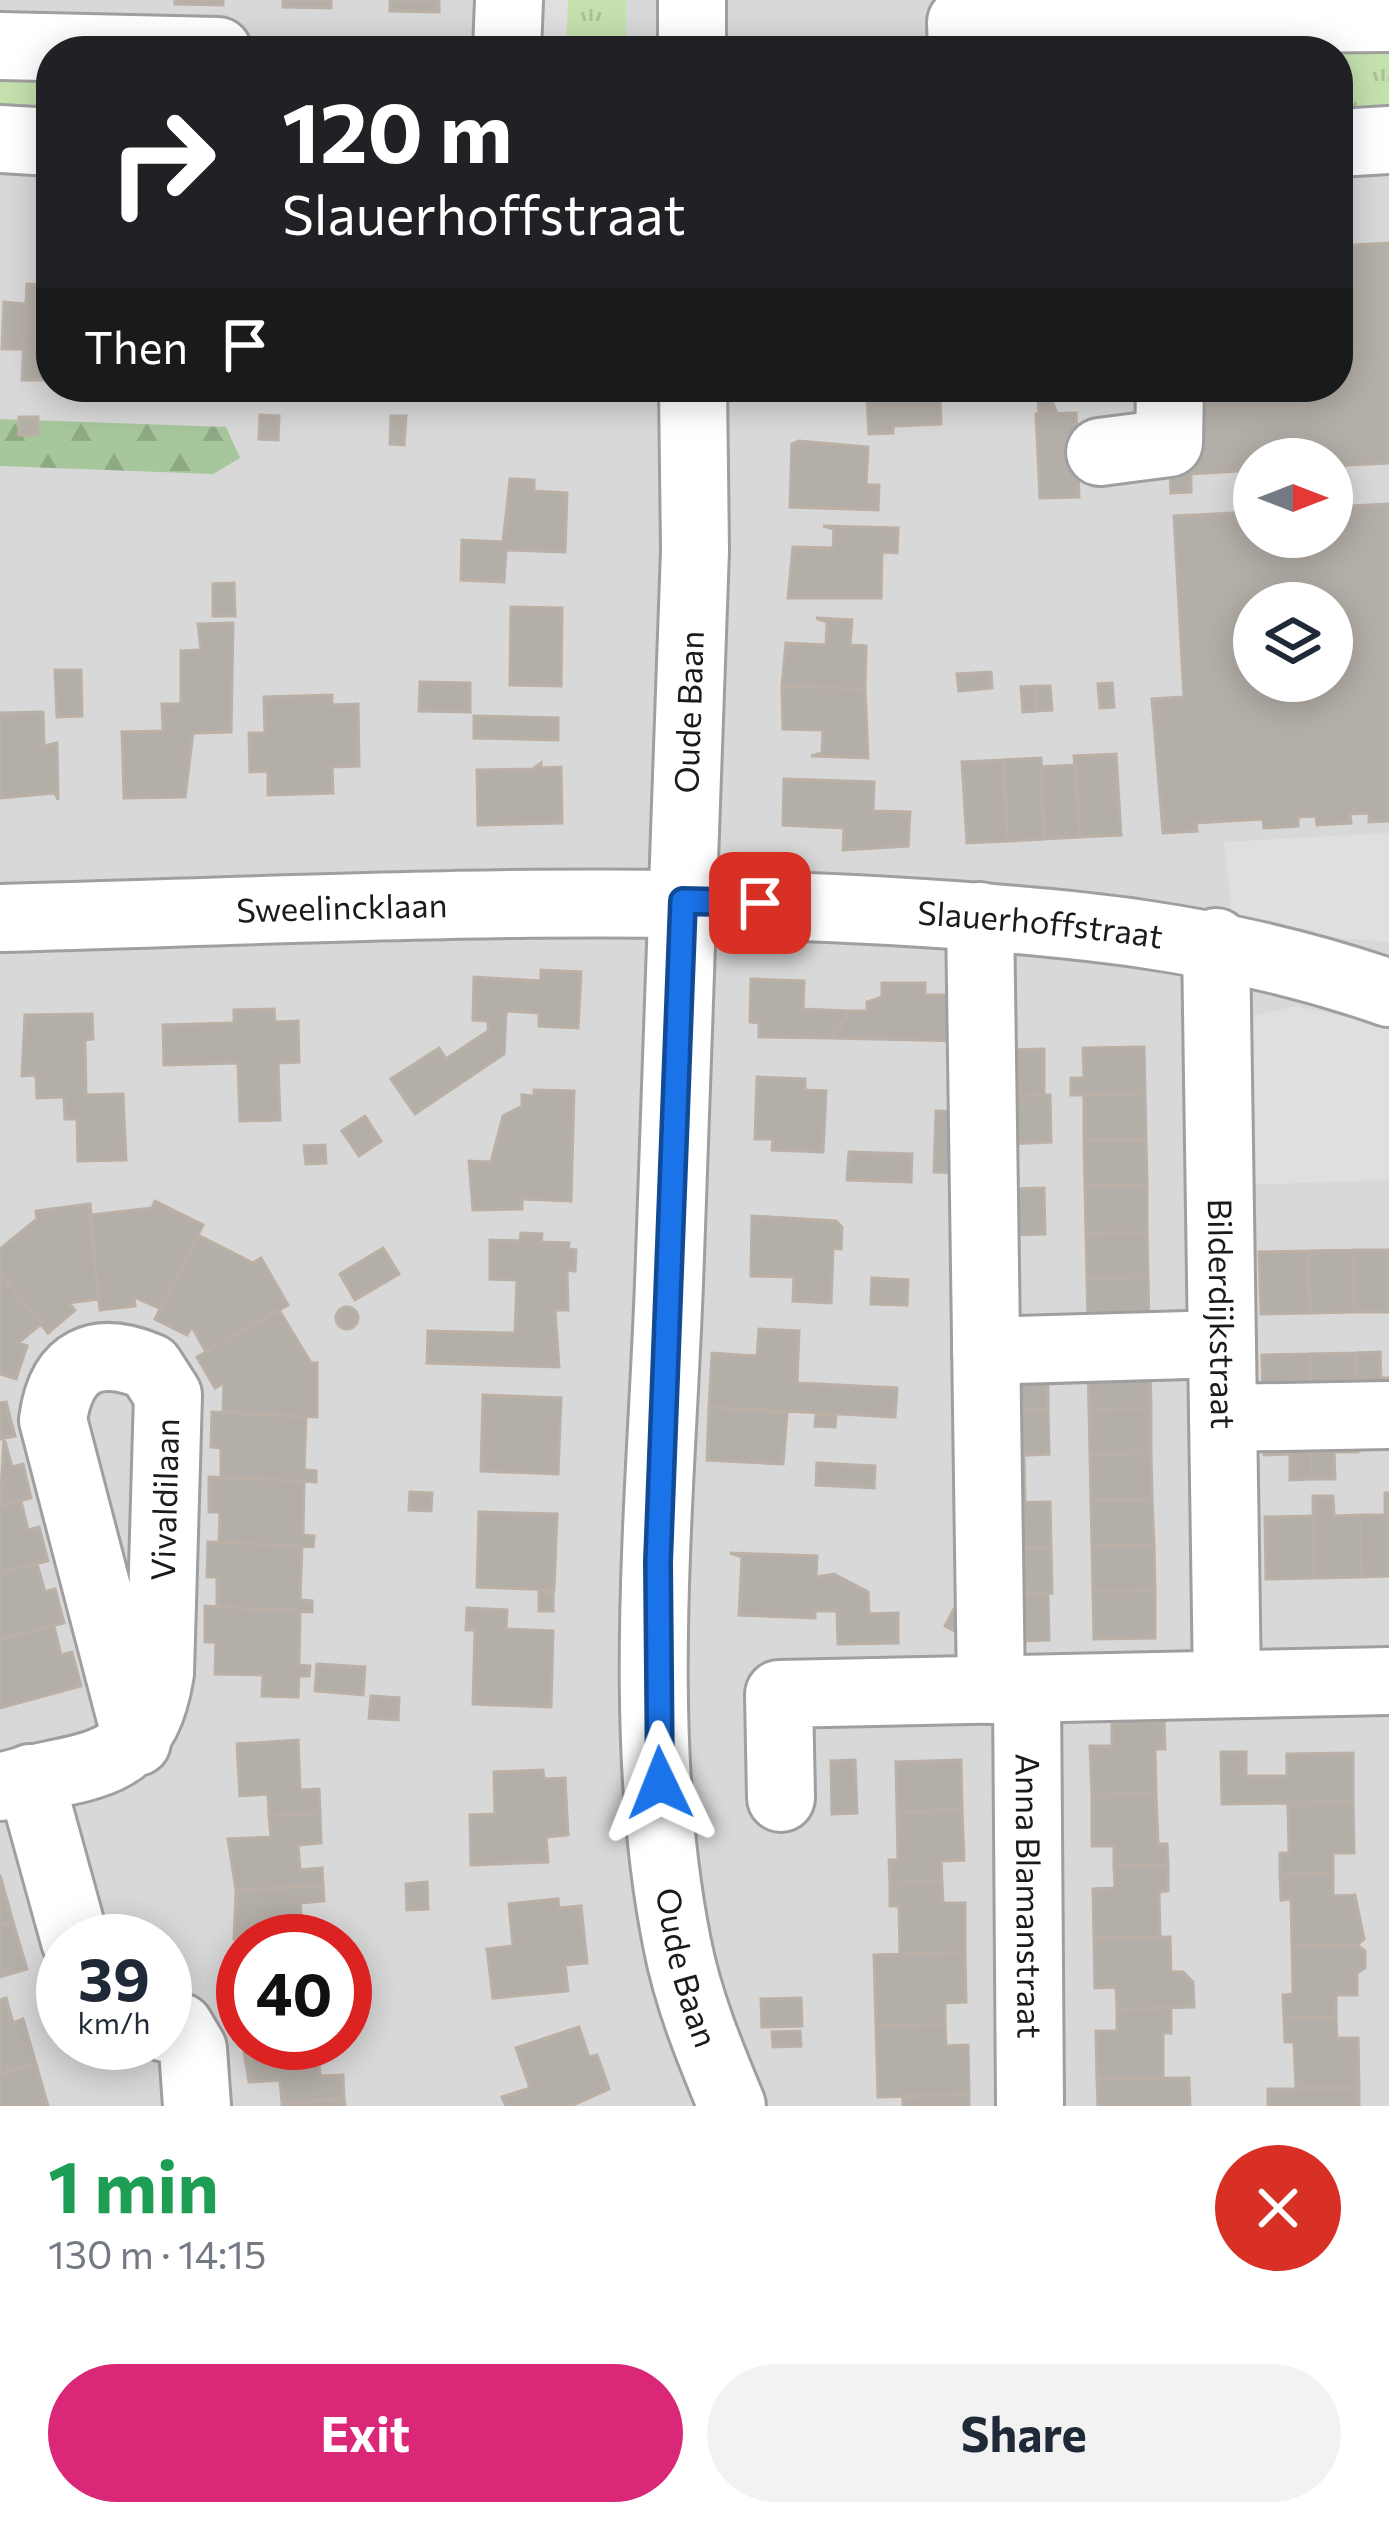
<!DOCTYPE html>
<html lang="en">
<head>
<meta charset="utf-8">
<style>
  :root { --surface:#fff; --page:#f2f2f3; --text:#1f2937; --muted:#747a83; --accent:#db2777 }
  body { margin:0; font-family:Commissioner,sans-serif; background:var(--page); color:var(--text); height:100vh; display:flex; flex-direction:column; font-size:45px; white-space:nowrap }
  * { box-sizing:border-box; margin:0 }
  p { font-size:39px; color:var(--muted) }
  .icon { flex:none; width:66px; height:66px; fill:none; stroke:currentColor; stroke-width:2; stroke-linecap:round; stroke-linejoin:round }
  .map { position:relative; height:2106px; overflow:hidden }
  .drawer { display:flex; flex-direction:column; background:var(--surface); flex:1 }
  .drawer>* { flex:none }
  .top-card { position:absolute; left:36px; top:36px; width:1317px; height:366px; border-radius:48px; box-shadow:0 6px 30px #0003; background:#202124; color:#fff; overflow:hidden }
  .needle { width:78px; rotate:90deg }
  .tools { position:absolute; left:1233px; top:438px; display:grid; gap:24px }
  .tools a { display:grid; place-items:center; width:120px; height:120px; border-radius:50%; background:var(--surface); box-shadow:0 6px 30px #0003; font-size:60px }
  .speed { position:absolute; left:36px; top:1914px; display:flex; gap:24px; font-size:60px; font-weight:700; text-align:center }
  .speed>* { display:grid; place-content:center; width:156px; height:156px; border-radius:50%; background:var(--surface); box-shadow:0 6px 30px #0003; line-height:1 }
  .speed small { font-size:30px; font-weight:400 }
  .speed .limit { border:18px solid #d22; background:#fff; color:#111 }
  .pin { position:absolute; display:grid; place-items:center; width:102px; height:102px; color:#fff; margin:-51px; border-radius:24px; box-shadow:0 6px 18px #0006 }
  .me { position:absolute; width:132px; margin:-66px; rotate:358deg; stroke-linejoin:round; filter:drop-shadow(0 0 9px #0008) }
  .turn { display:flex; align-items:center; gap:42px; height:252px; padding:0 48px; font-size:54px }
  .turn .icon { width:156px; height:156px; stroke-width:2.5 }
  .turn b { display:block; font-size:84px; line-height:102px }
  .then { display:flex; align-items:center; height:114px; padding:0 48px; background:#0003; gap:24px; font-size:45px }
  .round { display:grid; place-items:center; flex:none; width:126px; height:126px; border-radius:63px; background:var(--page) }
  .overview { display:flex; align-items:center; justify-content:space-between; height:204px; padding:0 48px }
  h1 { font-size:72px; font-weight:700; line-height:90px; color:#1e9e55 }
  .action { display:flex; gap:24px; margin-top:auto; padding:24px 48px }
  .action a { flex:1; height:138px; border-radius:72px; background:var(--accent); color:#fff; font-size:48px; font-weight:700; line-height:138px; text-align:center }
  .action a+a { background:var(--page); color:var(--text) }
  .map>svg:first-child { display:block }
  .residential { fill:#d9d8d8; fill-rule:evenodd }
  .grass { fill:url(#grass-tufts) }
  .forest { fill:url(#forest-firs) }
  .parking { fill:#dfdfdf }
  .building { fill:#b4aea8; stroke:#bbb0a6; stroke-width:3; fill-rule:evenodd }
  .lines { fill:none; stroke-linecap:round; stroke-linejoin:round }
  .minor-casing { stroke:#9f9f9f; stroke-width:72 }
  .minor { stroke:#fff; stroke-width:66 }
  .route-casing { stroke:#114b97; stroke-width:30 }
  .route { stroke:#1a73e8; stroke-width:21 }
  .labels { text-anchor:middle; stroke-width:9; stroke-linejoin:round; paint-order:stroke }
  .street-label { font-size:33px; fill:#1b1b1b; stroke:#fff }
</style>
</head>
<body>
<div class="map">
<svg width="1389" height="2106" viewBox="0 0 1389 2106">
  <defs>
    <pattern id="grass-tufts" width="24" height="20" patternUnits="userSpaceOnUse" patternTransform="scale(3)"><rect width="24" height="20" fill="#c4e1ad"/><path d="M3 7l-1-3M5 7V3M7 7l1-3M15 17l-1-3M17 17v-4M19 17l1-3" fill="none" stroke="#a8c094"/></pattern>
    <pattern id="forest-firs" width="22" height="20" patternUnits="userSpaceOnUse" patternTransform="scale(3)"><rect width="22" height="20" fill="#a6c69b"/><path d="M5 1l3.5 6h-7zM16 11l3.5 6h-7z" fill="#8eaa85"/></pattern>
  </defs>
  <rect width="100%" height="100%" fill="#ece9e2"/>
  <path class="residential" d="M0,0H1389V2106H0ZM51,51H1338V387H51ZM1254,459H1332V537H1254ZM1254,603H1332V681H1254ZM63,1941H165V2043H63ZM243,1941H345V2043H243Z"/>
  <path class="grass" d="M568,0H626V51H566Z
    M1389,41V123L1338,127V64L1349,48Z
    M0,68L51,70V123L0,122Z"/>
  <path class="forest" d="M0,419L226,427L240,458L213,474L0,466Z"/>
  <path class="parking" d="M531,0H568L566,51H529Z
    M1389,833V942L1336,938L1232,914L1224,842Z
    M1295,1006L1389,1026V1180L1237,1185L1248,1018Z"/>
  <path class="building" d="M175,0H223V5L175,4Z
    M283,0H331V8L283,7Z
    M390,0H439V12L390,11Z
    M1389,243V463L1332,466V459H1254V470L1191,474V492L1171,493L1170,472L1191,471L1186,387H1338V246Z
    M27,284L51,285V374L43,380H22Z
    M4,302L27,304L24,349H2Z
    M584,387H631V398L584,397Z
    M858,387H891V396L858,397Z
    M893,387H964L965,393L894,396Z
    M1038,394H1050L1057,414H1039Z
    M940,396L941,424L893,426V433L869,434L867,398Z
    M1076,413L1079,497L1040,498L1036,414Z
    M260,415L279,416L278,440L259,439Z
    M391,416H406L404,445L390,444Z
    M19,417H38V435H19Z
    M799,441L868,447L866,485H879L878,510L790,507L792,444Z
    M510,479L534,480V491L567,493L565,552L506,550L504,582L461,580L462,540L503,542Z
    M1389,504V821L1369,822V813L1350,814L1351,823L1317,825L1316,816L1298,817V826L1264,828L1263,819L1196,823L1197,831L1163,833L1152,699L1184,697L1174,516L1254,512V537H1332V507ZM1254,603H1332V681H1254Z
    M823,526L898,528L897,553L882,552L881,598H788L793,547L833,548L834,529Z
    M234,583L235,616H213V584Z
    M511,607L562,608L561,686L510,685Z
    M816,618L852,620L850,645L866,646L865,689L782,686L786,643L826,645L827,622Z
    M233,623L231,732L193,733L185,797L124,798L122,732L163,731L162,704H181V651L201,650L198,624Z
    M55,670H81L82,716L57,717Z
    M991,672L992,688L959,691L957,674Z
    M420,682L470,683V712L419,711Z
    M1112,683L1114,707L1100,708L1098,684Z
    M782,686L865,689L868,758L811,756L822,753L823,730L783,729Z
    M1036,686L1037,711L1023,712L1021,687Z
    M1036,686H1050L1052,710L1037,711Z
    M332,695V705L358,704L359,766L332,767L333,793L268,795V771L250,772L249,733H265L264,697Z
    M43,712L44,746L57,743L58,800L55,793L0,798V713Z
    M474,716L558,718V740L474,738Z
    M1116,754L1121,835L1080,837L1074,756Z
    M1041,758L1044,839L1008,841L1003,760Z
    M1003,760L1008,841L967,843L962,762Z
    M541,763V768L561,767L562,823L478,825L477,770L533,769Z
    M1076,765L1080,837L1044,839L1040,767Z
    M784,779L874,782L873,811L910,812L908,846L843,850L844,828L783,825Z
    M541,970L581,972L578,1028L539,1026V1013L506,1011L504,1054L415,1114L391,1079L439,1048L446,1059L488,1031V1021L473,1020L474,977L541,981Z
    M751,979L804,981L803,1009L847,1011V1020L842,1019V1027H833L832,1038L759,1037V1023L750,1022Z
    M882,983H925V995H964L962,1041L832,1038L833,1027H842L847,1011H867V1002L882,997Z
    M274,1009L275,1022L298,1021L299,1062L278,1063L280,1120L240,1121L238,1063L164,1065L163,1025L234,1023V1010Z
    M92,1014L93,1039L85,1040L86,1095L123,1094L126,1160L78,1161L77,1119H65L64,1097L37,1098L36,1075L22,1076L25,1015Z
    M1144,1047L1145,1093L1071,1095V1078H1084L1083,1048Z
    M1044,1049V1095L1001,1096V1050Z
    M757,1077L805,1079V1090L826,1091L823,1152L772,1150L773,1139H755Z
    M534,1090L574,1091L571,1201L522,1199V1209L473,1210L469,1161L491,1162L503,1116L522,1106V1095L534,1096Z
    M1145,1093L1146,1140L1084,1141V1095Z
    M1050,1095L1051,1142L1002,1144L1001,1096Z
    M936,1111L967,1112L965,1173L934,1172Z
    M365,1116L381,1141L359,1156L342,1131Z
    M1146,1140L1147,1185L1085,1186L1084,1141Z
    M325,1145L326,1163L306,1164L304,1146Z
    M849,1152L912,1154L911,1182L847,1180Z
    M1147,1185V1232L1086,1233L1085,1186Z
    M1044,1188L1045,1234L1004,1235L1003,1189Z
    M155,1201L203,1225L161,1309L134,1297L135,1306L100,1310L90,1215L152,1208Z
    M90,1204L98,1299L69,1303L75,1310L48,1333L0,1272V1249L37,1219L36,1211Z
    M752,1216L836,1221L842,1227L841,1249L833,1248L831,1303L793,1301L794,1277L751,1276Z
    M1147,1232L1148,1277L1087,1278L1086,1233Z
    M521,1233L542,1234L541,1242L569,1243L568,1249L576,1250L575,1271L567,1270L568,1310H555L559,1367L427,1363L428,1331L515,1333L517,1280L490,1279V1240L520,1241Z
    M198,1235L253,1263L261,1258L288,1305L206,1352L192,1327L187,1335L155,1319Z
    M383,1248L399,1274L355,1300L340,1274Z
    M1353,1250L1355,1312L1310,1313L1308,1251Z
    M1353,1250H1389V1312H1355Z
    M1308,1251L1310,1313L1261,1314L1259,1252Z
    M0,1272L41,1324L18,1343L27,1346L16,1379L0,1374Z
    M1148,1277L1149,1324L1088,1326L1087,1278Z
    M872,1278L908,1280L907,1305L871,1304Z
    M336 1318a11 11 0 1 1 22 0a11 11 0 1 1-22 0Z
    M279,1310L311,1363H317V1417L223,1412L224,1383L215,1388L197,1357Z
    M759,1329L799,1331L797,1383L897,1388L895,1417L709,1407L712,1353L757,1356Z
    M1380,1352L1381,1378H1389V1394H1357L1356,1353Z
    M1356,1353L1357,1394L1310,1395V1354Z
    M1310,1354V1395L1263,1396L1262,1355Z
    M1150,1361L1151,1408L1089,1409L1088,1362Z
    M1007,1364H1048V1410H1008Z
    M483,1395L561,1398L558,1474L481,1471Z
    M6,1402L15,1436L0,1439V1403Z
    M709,1407L787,1413L783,1464L707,1460Z
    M1151,1408V1453L1090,1454L1089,1409Z
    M1008,1410H1048L1049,1454L1009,1456Z
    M212,1412L306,1417L304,1470L316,1471V1482L221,1477V1448L211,1447Z
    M816,1415L836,1416L835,1427L815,1426Z
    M1358,1436V1452H1334L1335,1479H1312L1311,1437Z
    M1311,1437L1312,1479L1290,1480V1454L1264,1455V1439Z
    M4,1438L12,1467L23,1464L31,1498L0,1506Z
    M1151,1453L1152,1499L1091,1501L1090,1454Z
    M1009,1456H1024L1025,1502L1009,1503Z
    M817,1463L875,1466L874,1488L816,1485Z
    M209,1477L304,1481L303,1535L314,1536L313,1547L219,1542L220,1512H209Z
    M410,1492L432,1493L431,1511L409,1510Z
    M1385,1493H1389V1576L1361,1577L1360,1515H1385Z
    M1313,1496H1333L1334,1516L1360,1515L1361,1577L1314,1578Z
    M1152,1499L1154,1545L1092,1546L1091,1501Z
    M21,1501L28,1530L39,1527L48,1561L0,1572V1506Z
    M1050,1502L1051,1547L1010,1548L1009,1503Z
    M479,1512L557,1514L554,1590L477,1587Z
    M1314,1516V1578L1266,1579L1265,1517Z
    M208,1542L302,1546L300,1600L312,1601V1612L217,1607V1577H207Z
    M1154,1545L1155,1591L1093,1592L1092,1546Z
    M1051,1547L1052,1593L1011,1594L1010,1548Z
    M730,1553L817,1556L816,1577L834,1574L868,1592L869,1614L898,1613V1643L838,1644L837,1611H815V1618L739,1615L742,1557Z
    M37,1564L45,1592L55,1589L64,1623L0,1639V1572Z
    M1155,1591V1638L1094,1639L1093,1592Z
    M539,1592L553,1593V1611H539Z
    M1048,1593L1049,1640L1012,1641L1011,1594Z
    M205,1606L300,1611L299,1665L310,1666L309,1676H299L298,1697L262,1696L263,1675L215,1674L216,1642H205Z
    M467,1608L507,1610L506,1629L553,1631L551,1707L473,1704L475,1630H466Z
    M954,1609L972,1618L963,1635L945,1626Z
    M54,1626L61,1655L72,1652L81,1686L0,1708V1639Z
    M317,1664L365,1667L363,1695L315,1691Z
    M371,1696L399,1698L398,1720L369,1718Z
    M1164,1722L1165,1749H1155L1156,1794L1092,1795L1090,1746H1112V1723Z
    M298,1740L300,1790L319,1789L320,1813L269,1816L268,1794L240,1796L237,1744Z
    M1221,1752H1246V1776H1287V1754L1353,1753V1802L1222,1804Z
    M855,1760L857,1813L832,1814L831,1761Z
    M961,1760L962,1810L897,1812L896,1762Z
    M543,1770L544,1779L565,1778L568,1835L546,1837L548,1862L471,1865L470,1815L495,1814L494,1772Z
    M1156,1794L1158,1844H1167L1168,1865L1114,1866V1846H1092V1795Z
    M1353,1802L1354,1853H1333V1873L1280,1875V1853H1289L1288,1803Z
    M962,1810L964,1860L941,1861L942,1882L890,1883L889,1860H898L897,1812Z
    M320,1813L321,1843L298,1845L300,1870L322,1868L323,1885L236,1890L228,1839L271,1837L269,1816Z
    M1168,1865V1891L1159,1892L1160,1937L1094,1938L1093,1889L1115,1888L1114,1866Z
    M1333,1873V1896L1355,1895L1364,1939L1357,1945L1292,1946L1291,1899L1281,1900L1280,1875Z
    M0,1875L13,1922L0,1925Z
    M427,1882L428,1909L407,1910L406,1884Z
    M942,1882L943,1903H965V1952L900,1954L899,1906H890V1883Z
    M323,1885L324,1901L300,1903L302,1926L324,1925L325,1941L234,1939L236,1890Z
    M558,1899L559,1908L581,1906L587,1963L565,1965L568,1991L493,1998L487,1949L513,1946L509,1904Z
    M13,1922L27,1969L0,1977V1925Z
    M1170,1937L1171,1972H1183L1193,1982L1194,2007L1117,2009L1116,1987L1095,1988L1094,1938Z
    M1357,1945L1365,1951V1968L1357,1973V1995H1336V2017L1284,2018L1283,1995L1293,1994L1292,1946Z
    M965,1952L966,2002L945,2003V2024L876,2026L874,1955Z
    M6,1998L13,2023L23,2019L36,2064L0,2074V2000Z
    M801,1998L802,2026L762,2027L761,1999Z
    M1171,2008V2033H1163V2078L1097,2079L1096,2031H1117V2009Z
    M1336,2017L1337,2038H1358L1359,2088H1296L1294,2042H1285L1284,2018Z
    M945,2024L946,2046L968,2045L969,2095L878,2097L876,2026Z
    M579,2027L589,2057L597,2055L609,2089L571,2106H506L502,2097L530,2088L516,2048Z
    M800,2031L801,2046L773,2047L772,2032Z
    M241,2034L243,2043H317L320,2076L343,2075L344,2099L282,2103L280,2080L249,2082Z
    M36,2064L48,2106H0V2074Z
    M1189,2078L1190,2106H1098L1097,2079Z
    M1359,2088V2106H1268V2089Z
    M969,2095V2106H903V2096Z
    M344,2099L345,2106H282V2103Z"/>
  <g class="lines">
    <g class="minor-casing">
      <g id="minor">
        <path d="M0,46L218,51"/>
        <path d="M507,51L509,0"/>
        <path d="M692,51V0"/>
        <path d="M962,51L961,22L1389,18"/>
        <path d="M0,139L51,142"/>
        <path d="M1338,143L1389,140"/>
        <path id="s1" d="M693,387L695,550C686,795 678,1039 669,1283C661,1497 635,1733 677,1943C688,2000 710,2053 732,2106"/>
        <path d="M1100,452L1169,443L1170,387"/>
        <path d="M980,916L991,1690"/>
        <path id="s2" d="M0,918C297,910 593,894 890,911C1064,921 1223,935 1389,993"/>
        <path id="s3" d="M1216,942L1227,1684"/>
        <path d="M986,1351L1222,1344"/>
        <path d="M1223,1418L1389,1415"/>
        <path id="s4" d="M1027,1689L1030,2106"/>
        <path d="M30,1778L75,1941"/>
        <path id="s5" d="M0,1787C85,1762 144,1777 160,1673L168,1395L150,1367C96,1344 61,1360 53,1420L137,1742"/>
        <path d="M781,1798L779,1694L1389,1681"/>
        <path d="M165,2028L180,2027L193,2049L197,2106"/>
      </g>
    </g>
    <use href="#minor" class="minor"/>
  </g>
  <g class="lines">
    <g class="route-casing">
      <path id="route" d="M660,1783L658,1562L683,901L760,903"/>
    </g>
    <use href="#route" class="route"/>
  </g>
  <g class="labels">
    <g class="street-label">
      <text transform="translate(689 712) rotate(-88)" y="12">Oude Baan</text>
      <text dy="12" stroke="none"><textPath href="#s2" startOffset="342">Sweelincklaan</textPath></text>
      <text dy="12" stroke="none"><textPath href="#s2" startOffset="1041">Slauerhoffstraat</textPath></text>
      <text dy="12" stroke="none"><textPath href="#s3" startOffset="372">Bilderdijkstraat</textPath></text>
      <text dy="12" stroke="none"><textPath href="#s5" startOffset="390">Vivaldilaan</textPath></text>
      <text dy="12" stroke="none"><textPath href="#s4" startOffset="207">Anna Blamanstraat</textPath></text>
      <text dy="12" stroke="none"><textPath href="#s1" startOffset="1584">Oude Baan</textPath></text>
    </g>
  </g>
</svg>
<div class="tools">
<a><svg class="needle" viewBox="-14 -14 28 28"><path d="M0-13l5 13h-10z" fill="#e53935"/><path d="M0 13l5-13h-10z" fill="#747a83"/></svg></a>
<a><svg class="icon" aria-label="layers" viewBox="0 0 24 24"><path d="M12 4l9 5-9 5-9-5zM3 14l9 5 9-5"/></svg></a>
</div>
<div class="speed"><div>39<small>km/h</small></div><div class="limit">40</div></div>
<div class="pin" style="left:760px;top:903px;background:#d93025"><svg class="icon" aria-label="arrive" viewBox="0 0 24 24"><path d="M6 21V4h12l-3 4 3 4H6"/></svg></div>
<svg class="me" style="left:660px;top:1783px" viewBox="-20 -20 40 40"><path d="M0-17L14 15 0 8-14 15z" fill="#1a73e8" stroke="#fff" stroke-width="4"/></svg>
<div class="top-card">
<div class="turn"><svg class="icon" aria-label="right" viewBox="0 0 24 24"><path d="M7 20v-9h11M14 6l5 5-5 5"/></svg><div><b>120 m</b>Slauerhoffstraat</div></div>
<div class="then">Then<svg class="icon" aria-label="arrive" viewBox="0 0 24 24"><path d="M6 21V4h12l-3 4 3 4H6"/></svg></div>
</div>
</div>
<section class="drawer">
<div class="overview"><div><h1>1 min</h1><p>130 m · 14:15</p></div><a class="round" style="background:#d93025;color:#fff"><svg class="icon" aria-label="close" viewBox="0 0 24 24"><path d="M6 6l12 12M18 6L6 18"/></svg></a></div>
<div class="action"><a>Exit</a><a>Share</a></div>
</section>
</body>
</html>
